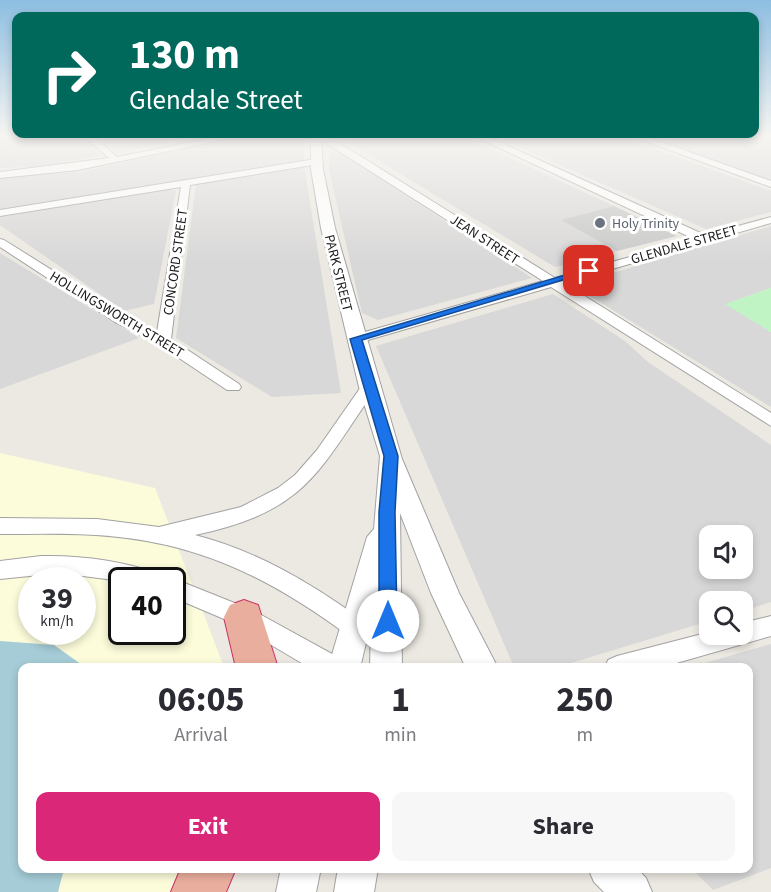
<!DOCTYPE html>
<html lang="en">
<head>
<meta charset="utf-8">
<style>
  :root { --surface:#fff; --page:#f7f7f7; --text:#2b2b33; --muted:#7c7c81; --accent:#db2777 }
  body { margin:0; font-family:"Source Sans 3",sans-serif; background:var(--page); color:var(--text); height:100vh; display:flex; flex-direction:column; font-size:22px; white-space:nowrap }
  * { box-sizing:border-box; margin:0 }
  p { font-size:20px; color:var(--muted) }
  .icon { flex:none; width:33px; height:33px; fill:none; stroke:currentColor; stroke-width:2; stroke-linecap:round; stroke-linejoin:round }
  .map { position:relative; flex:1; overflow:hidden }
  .drawer { position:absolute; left:18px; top:663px; width:735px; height:210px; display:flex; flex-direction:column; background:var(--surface); border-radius:12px; box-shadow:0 3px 9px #0003 }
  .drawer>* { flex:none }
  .top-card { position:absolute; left:12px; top:12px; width:747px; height:126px; border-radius:12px; box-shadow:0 3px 9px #0003; background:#00695c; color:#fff; overflow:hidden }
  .fabs { position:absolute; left:699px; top:525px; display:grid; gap:12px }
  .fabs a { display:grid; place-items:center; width:54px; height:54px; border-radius:12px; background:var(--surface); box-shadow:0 3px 9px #0003; font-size:30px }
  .speed { position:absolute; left:18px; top:567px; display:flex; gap:12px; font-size:30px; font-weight:700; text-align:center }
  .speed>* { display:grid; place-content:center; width:78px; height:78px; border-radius:50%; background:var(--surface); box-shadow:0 3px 9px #0003; line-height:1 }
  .speed small { font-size:15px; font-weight:400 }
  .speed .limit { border:3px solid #111; border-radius:9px; background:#fff; color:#111 }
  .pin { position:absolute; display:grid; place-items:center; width:51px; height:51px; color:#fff; margin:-26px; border-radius:12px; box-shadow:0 3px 9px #0006 }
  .me { position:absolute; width:66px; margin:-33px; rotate:0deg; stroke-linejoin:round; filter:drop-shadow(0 0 4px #0008) }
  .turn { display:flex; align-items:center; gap:21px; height:126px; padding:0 18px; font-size:27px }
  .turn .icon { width:78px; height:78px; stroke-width:2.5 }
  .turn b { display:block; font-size:42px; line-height:51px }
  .eta { display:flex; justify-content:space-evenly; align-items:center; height:102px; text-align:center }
  .eta b { font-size:36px; font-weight:700; line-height:42px }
  .cta { display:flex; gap:12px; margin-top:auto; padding:12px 18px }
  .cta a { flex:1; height:69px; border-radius:12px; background:var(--accent); color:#fff; font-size:24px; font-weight:700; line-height:69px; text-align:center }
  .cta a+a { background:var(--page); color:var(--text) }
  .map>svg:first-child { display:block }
  .residential { fill:#d9d8d8; fill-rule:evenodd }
  .education { fill:#fcfcdb; fill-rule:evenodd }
  .religious { fill:#c9c9c9 }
  .park { fill:#c1f4c4 }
  .water { fill:#a5ccd7 }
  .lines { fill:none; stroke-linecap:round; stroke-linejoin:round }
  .minor-casing { stroke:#a2a2a2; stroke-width:2 }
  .tertiary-casing { stroke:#a2a2a2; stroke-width:2 }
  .trunk-casing { stroke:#c83166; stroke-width:2 }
  .minor { fill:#fff; fill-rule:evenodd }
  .tertiary { fill:#fff; fill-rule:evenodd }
  .trunk { fill:#eaae9e; fill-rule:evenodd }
  .route { fill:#1a73e8; stroke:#114b97; stroke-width:1.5 }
  .worship-dot { fill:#6b7280; stroke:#fff; stroke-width:2 }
  .labels { text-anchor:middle; stroke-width:6; stroke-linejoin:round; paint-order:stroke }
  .far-worship-label { font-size:14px; fill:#5b616d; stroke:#fff; text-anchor:start }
  .far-street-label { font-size:14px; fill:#1b1b1b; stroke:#fff }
</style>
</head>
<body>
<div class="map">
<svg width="771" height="892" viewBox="0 0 771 892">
  <rect width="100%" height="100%" fill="#ece9e2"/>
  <path class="residential" d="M0,136H78L100,156L32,167L0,168Z
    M95,136H195L196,137L119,153Z
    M244,136H303L304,160L0,210V177L80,172Z
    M369,136H462L614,206L562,220L617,251L555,267L344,140Z
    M493,136H619L771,191V212L706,229Z
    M644,136H771V181Z
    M333,148L532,278L378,320L362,313L329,170L330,150Z
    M304,166L341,393L272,397L176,338L196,184Z
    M169,189L176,191L154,304L124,311L0,225V217Z
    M771,226V288L726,304L771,332V407L572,285Z
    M0,253L139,338L0,389Z
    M553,294L625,341L648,362L771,445V602L743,611L742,602H710L709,621L558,667H514L376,346ZM710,536H742V568H710Z
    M771,644V868L713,890L692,869L748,868V668L691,667Z"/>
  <path class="education" d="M0,453L155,488L224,667L22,668V868L183,869L170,892H0ZM32,580H82V632H32ZM122,580H172V632H122Z"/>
  <path class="religious" d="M614,206L677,236L617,251L561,220Z"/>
  <path class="park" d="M771,288V332L725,304Z"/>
  <path class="water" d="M0,641L54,645L85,667L22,668V868L64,869L58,892H0Z"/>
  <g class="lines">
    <g class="minor-casing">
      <path id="minor" d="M83,136H93L117,157L222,136H241L78,170L0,178V172L109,158Z
        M315,136H326L357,154L555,278L694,239L474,136H486L705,235L771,217V223L564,283L771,413V426L551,287L361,342H351L349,339L351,336L543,281Z
        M631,136H644L771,181V187Z
        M316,159L319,160V164L190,185L171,339L239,384L241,387L239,390H227L158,344L115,322L0,247V239L4,240L125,316L157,332L181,187L0,216V210Z
        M369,382L377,387C317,473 307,511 195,535C257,551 311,583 362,620L366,627L362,634L354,637L346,634C267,576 195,541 96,535C64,533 32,534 0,534V518L97,519L159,527L241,507L278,488L295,475L317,450L363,384Z
        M41,556C82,555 122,561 161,574L164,580L122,581L59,573L0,579V561Z
        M172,578L252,610L343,660L346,668H310L236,624L172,597V580H164Z
        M771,616V636L659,668H605L608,660L617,656L710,632V634H742V623Z"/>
    </g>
    <g class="tertiary-casing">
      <path id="tertiary" d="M311,136H321L323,169L335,228L402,459L459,593L498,668H466L431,593L400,513L402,668H370L371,622L360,668H328L367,537L374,529L380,456L359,387L321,228L311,169Z
        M281,868H321L316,892H276Z
        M338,868H378L374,892H334Z
        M588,868H637L646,878L652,892H604L594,882Z"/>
    </g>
    <g class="trunk-casing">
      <path id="trunk" d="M244,600L258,605L278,668H236L224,617L230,605Z
        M181,868H236L226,892H171Z"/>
    </g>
    <use href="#minor" class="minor"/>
    <use href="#tertiary" class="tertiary"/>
    <use href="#trunk" class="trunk"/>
  </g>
  <linearGradient id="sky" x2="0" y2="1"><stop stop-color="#8dbee1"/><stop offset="0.52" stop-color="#f6f5f2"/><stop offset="1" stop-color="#f6f5f2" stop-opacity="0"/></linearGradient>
  <rect width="771" height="261" fill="url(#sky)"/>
  <path class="route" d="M585,269L593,271L362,340L398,456L395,512L397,621L394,627L388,629L381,627L379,621V512L384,456L350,339Z"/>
  <circle class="worship-dot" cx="600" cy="223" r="6"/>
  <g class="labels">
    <g class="far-worship-label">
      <text x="612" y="228">Holy Trinity</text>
    </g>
    <g class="far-street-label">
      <text transform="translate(485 239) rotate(33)" y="5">JEAN STREET</text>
      <text transform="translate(684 244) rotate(-16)" y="5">GLENDALE STREET</text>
      <text transform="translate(175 262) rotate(-82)" y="5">CONCORD STREET</text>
      <text transform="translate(339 273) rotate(76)" y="5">PARK STREET</text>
      <text transform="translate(117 314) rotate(31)" y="5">HOLLINGSWORTH STREET</text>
    </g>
  </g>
</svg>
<div class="fabs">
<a><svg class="icon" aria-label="sound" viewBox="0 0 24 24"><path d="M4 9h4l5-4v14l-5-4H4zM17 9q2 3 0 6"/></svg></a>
<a><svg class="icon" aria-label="search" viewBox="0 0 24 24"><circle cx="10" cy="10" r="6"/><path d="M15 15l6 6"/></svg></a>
</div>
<div class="speed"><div>39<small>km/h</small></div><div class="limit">40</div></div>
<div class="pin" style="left:589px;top:271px;background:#d93025"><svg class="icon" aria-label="arrive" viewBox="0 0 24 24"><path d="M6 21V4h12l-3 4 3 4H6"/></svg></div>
<svg class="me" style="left:388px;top:621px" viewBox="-20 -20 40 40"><circle r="19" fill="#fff"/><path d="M0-13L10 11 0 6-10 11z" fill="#1a73e8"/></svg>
<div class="top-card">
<div class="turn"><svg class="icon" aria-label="right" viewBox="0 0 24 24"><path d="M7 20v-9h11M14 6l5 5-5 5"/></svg><div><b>130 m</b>Glendale Street</div></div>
</div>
<section class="drawer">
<div class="eta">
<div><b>06:05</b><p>Arrival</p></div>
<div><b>1</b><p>min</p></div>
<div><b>250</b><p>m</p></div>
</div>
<div class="cta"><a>Exit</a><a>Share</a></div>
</section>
</div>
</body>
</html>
